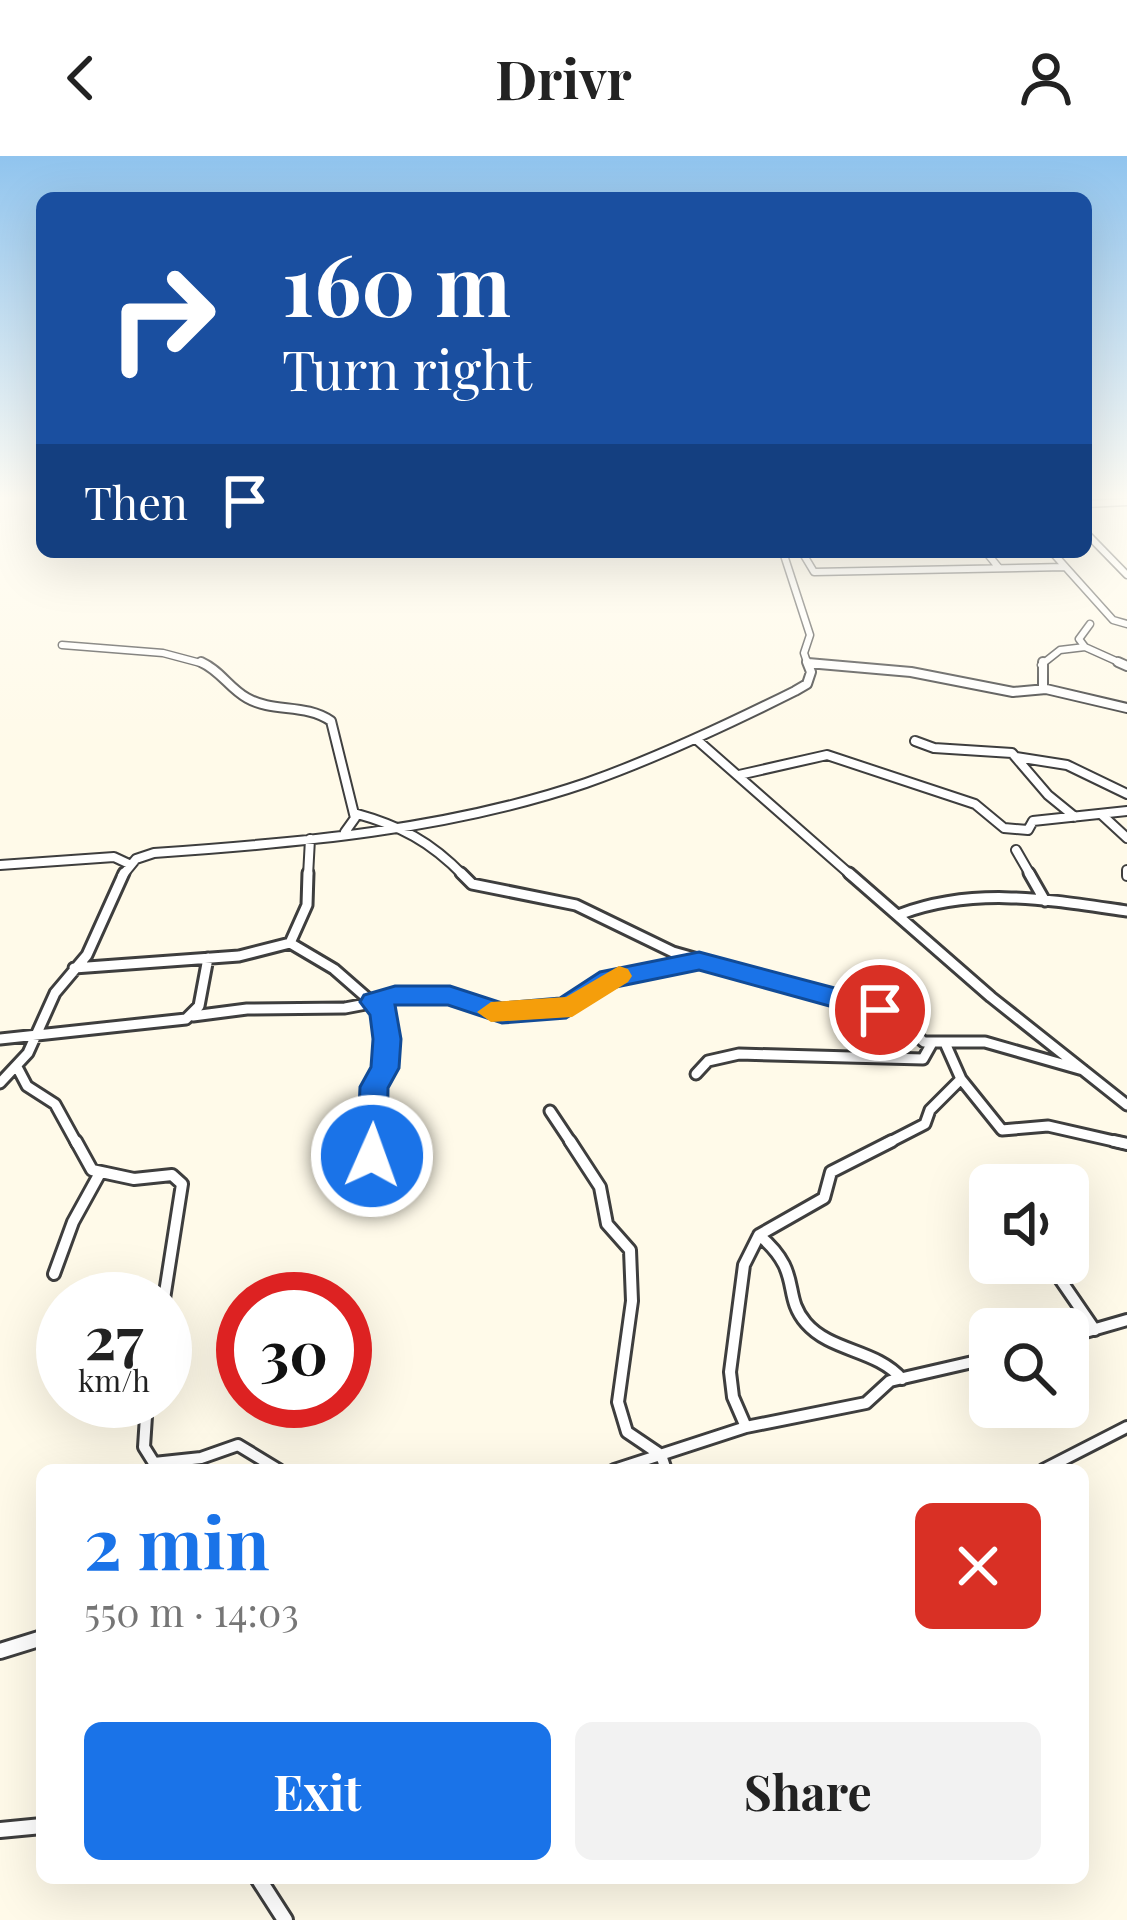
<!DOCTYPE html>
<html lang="en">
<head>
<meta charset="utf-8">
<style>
  :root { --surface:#fff; --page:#f2f2f2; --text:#222; --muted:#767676; --accent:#1a73e8 }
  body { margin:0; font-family:"Playfair Display",serif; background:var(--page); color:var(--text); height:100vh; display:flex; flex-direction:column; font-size:45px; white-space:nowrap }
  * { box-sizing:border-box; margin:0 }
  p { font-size:39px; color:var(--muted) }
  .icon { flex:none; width:66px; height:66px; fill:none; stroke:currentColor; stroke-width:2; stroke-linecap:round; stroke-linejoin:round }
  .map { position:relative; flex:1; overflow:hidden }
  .side { position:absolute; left:36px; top:1308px; width:1053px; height:420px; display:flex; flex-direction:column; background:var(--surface); border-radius:18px; box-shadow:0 12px 48px #0002 }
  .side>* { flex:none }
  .guide { position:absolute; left:36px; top:36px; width:1056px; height:366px; border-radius:18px; box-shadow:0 12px 48px #0002; background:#1a4fa0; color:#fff; overflow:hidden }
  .buttons { position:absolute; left:969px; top:1008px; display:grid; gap:24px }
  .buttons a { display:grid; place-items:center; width:120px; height:120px; border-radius:18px; background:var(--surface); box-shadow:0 12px 48px #0002; font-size:60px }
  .speed { position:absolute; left:36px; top:1116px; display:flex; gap:24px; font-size:60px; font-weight:700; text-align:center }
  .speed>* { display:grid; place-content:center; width:156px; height:156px; border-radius:50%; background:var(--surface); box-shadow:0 12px 48px #0002; line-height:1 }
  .speed small { font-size:30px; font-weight:400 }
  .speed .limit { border:18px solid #d22; background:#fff; color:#111 }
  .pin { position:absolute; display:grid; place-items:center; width:102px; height:102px; color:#fff; margin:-51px; border:6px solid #fff; border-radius:50%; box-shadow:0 3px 12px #0007 }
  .me { position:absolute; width:132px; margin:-66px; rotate:2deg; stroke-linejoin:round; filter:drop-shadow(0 0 9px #0008) }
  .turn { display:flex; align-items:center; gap:42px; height:252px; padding:0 48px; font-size:54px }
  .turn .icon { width:156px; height:156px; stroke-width:2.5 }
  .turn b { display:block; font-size:84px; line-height:102px }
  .then { display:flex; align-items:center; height:114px; padding:0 48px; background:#0003; gap:24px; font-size:45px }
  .round { display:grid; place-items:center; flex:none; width:126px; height:126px; border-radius:18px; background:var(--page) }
  .head { display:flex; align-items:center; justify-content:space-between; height:204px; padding:0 48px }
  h1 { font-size:72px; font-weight:700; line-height:90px; color:var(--accent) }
  .cta { display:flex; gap:24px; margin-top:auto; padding:24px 48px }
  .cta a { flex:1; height:138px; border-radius:18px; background:var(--accent); color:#fff; font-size:48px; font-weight:700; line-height:138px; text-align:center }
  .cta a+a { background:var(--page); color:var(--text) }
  header { display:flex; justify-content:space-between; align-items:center; height:156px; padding:0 48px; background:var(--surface); font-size:54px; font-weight:700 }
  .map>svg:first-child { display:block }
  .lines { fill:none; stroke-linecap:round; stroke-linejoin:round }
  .street-far4-casing { stroke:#3e3e3e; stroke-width:9 }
  .street-far3-casing { stroke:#3e3e3e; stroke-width:12 }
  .street-far2-casing { stroke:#3e3e3e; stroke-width:15 }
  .street-far1-casing { stroke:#3e3e3e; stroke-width:16 }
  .street-casing { stroke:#3e3e3e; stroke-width:20 }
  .street-far4 { stroke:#fff; stroke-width:6 }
  .street-far3 { stroke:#fff; stroke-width:8 }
  .street-far2 { stroke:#fff; stroke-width:9 }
  .street-far1 { stroke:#fff; stroke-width:10 }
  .street { stroke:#fff; stroke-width:14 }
  .route { fill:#1a73e8; stroke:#114b97; stroke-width:3 }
  .slow { fill:#f59e0b }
</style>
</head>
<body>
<header><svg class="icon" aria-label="back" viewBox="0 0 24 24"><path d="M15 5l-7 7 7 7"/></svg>Drivr<svg class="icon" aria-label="person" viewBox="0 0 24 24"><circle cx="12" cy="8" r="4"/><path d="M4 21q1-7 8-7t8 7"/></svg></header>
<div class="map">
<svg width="1127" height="1764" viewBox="0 0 1127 1764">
  <rect width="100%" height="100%" fill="#fffae9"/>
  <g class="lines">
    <g class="street-far4-casing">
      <path id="street-far4" d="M1086,348L1127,346
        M1086,377L1127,419
        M783,396L810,479L804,497L808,509
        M802,396L814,416L1065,411
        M986,396L999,412
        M1052,396L1113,464L1127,468
        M1090,468L1079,483L1085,491L1125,509
        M62,489L163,497L208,509
        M808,507L831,509
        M1041,509L1060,494L1085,491"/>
    </g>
    <g class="street-far3-casing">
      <path id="street-far3" d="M201,506C221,515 229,532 247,542C273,557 305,547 331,565L355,662L345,676
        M1043,506V533
        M1118,506L1127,510
        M808,507L911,516L1013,536L1046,533L1127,552
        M696,583L852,720
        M915,585L934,592L1012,597L1048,639L1075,661
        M1016,601L1067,609L1127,638
        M739,619L827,599L975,648L1004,672L1028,674L1033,665L1127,655
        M354,657C401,670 430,685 464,720
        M1101,658L1127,682
        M1016,694L1031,720
        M0,709L114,701L129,708
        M1127,714V720
        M122,720L136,703L154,697C298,687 448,674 586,627C657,602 727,569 795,535L807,528L811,516L807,506
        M308,720L310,683"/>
    </g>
    <g class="street-far2-casing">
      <path id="street-far2" d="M461,717L472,728L576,749L673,796L889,857L924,886H985L1083,914
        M849,717L991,841L1127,949
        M1029,717L1045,745
        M901,758C976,730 1050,744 1127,755
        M290,787L334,813L382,855L385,912L374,931L372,988
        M74,812L239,800L290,787L307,749L308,717
        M193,860L247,853L345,852L419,838L450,839L501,857L566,852L609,823L694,806
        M0,883L186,863L199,850L208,802
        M17,911L27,930L55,948L77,988
        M696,918L708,905L739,898L923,903L932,887
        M961,923L1002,974L1048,970L1127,988
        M0,927L28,897L55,837L87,799L124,717
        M550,955L572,988
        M886,988L925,968L930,954L961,923L945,887"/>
    </g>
    <g class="street-far1-casing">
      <path id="street-far1" d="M76,985L92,1014L134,1023L172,1019L182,1028L164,1143
        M570,985L600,1031L607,1068L630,1094L632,1145L618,1246L627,1276L661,1299L666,1314
        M1114,985L1127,988
        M372,1000V985
        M759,1079C804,1117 781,1138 806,1167C831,1196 876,1193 902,1223
        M1049,1107L1095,1174
        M54,1118L73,1066L100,1017
        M1068,1181L1127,1164
        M147,1245L144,1291L154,1307L201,1302L238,1289L279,1314
        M746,1271L733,1241L730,1216L744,1109L759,1079L824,1042L831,1016L892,985
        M614,1314L746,1271L866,1247L890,1225L990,1202
        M1043,1314L1127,1271"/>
    </g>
    <g class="street-casing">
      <path id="street" d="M0,1495L42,1482
        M0,1674L42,1670
        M258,1722L285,1764"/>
    </g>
    <use href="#street-far4" class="street-far4"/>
    <use href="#street-far3" class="street-far3"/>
    <use href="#street-far2" class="street-far2"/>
    <use href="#street-far1" class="street-far1"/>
    <use href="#street" class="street"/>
  </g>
  <linearGradient id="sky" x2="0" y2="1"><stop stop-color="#90c4ee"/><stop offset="0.58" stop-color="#fffdf5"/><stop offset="1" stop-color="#fffdf5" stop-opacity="0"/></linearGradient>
  <rect width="1127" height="589" fill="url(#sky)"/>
  <path class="route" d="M699,796L880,844L894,854L880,864L699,814L616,831L566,862L502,867L448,849H395L401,883L399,912L388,932L387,1000L382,1009L372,1013L361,1009L357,1000L360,931L371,911L373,883L370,859L360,846L364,839L395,830H450L502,847L560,842L600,816Z"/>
  <path class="slow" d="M619,810L628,813L632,820L628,826L572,861L491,866L477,856L491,846L566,841Z"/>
</svg>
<div class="buttons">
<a><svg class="icon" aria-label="sound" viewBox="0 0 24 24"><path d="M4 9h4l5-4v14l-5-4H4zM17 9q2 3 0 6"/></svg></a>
<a><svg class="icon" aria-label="search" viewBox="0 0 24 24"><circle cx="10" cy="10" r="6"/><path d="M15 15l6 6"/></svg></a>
</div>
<div class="speed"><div>27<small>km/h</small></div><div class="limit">30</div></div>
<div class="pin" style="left:880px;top:854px;background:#d93025"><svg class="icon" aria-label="arrive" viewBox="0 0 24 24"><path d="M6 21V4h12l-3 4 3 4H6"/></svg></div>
<svg class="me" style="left:372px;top:1000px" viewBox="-20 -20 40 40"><circle r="17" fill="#1a73e8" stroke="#fff" stroke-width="3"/><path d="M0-11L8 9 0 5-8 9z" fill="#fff"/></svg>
<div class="guide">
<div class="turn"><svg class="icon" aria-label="right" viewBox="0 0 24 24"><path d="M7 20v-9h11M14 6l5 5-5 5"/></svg><div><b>160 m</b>Turn right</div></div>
<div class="then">Then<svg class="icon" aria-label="arrive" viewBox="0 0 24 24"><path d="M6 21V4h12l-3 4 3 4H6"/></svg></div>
</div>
<section class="side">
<div class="head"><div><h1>2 min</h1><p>550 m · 14:03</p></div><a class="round" style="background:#d93025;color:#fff"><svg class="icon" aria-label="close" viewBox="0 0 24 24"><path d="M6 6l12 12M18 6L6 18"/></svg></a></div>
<div class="cta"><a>Exit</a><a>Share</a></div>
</section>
</div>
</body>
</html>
